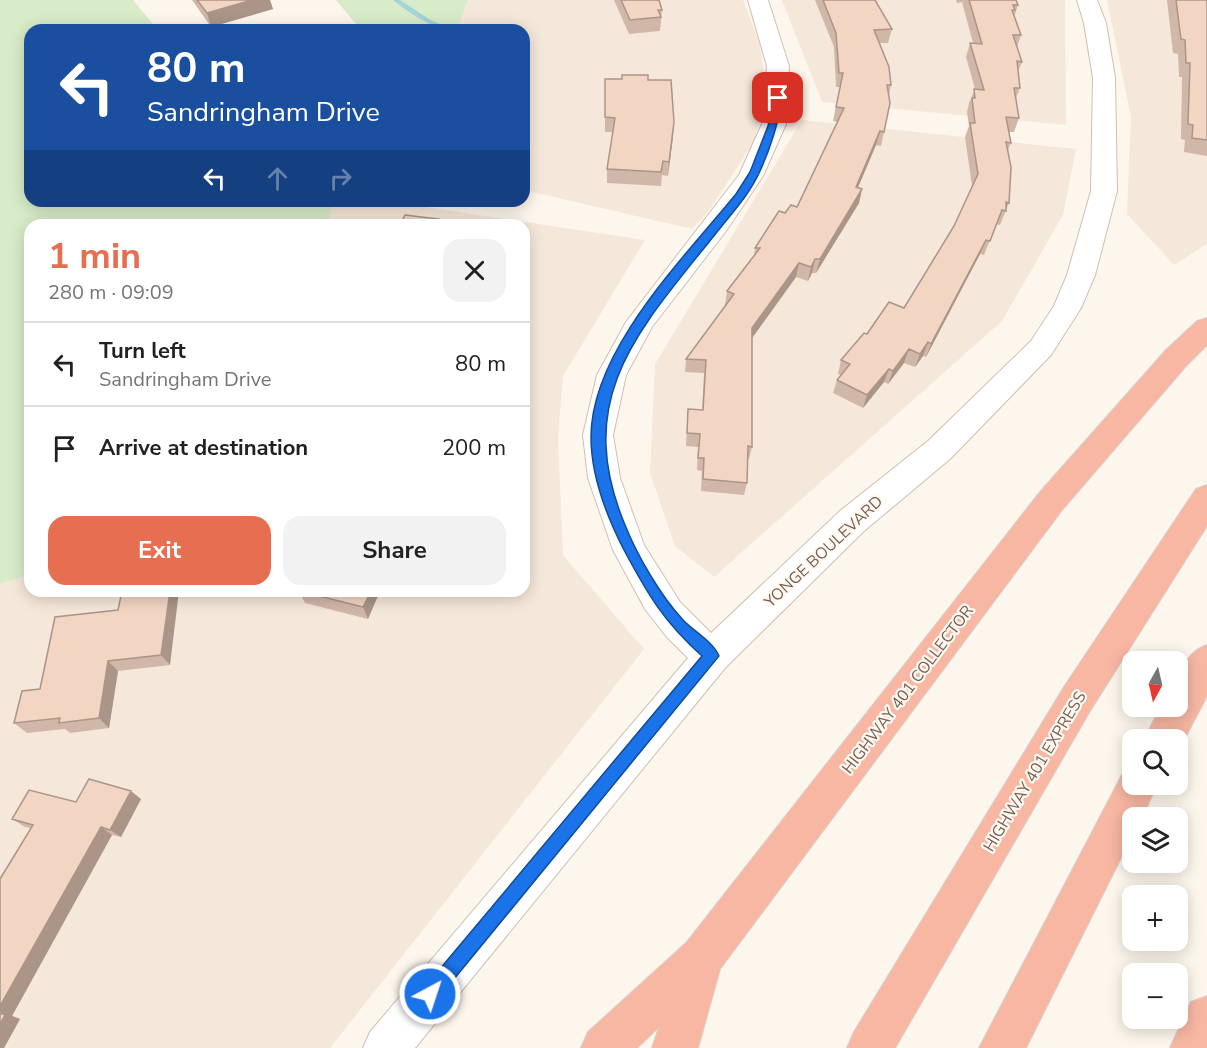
<!DOCTYPE html>
<html lang="en">
<head>
<meta charset="utf-8">
<style>
  :root { --surface:#fff; --page:#f2f2f2; --text:#202124; --muted:#757577; --line:#e0e0e0; --accent:#e76f51 }
  body { margin:0; font-family:"Nunito Sans",sans-serif; background:var(--page); color:var(--text); height:100vh; display:flex; flex-direction:column; font-size:22px; white-space:nowrap }
  * { box-sizing:border-box; margin:0 }
  p { font-size:20px; color:var(--muted) }
  .icon { flex:none; width:33px; height:33px; fill:none; stroke:currentColor; stroke-width:2; stroke-linecap:round; stroke-linejoin:round }
  .map { position:relative; flex:1; overflow:hidden }
  .details { position:absolute; left:24px; top:219px; width:506px; height:378px; display:flex; flex-direction:column; background:var(--surface); border-radius:18px; box-shadow:0 3px 15px #0003 }
  .details>* { flex:none }
  .banner { position:absolute; left:24px; top:24px; width:506px; height:183px; border-radius:18px; box-shadow:0 3px 15px #0003; background:#1a4fa0; color:#fff; overflow:hidden }
  .needle { width:39px; rotate:188deg }
  .controls { position:absolute; left:1122px; top:651px; display:grid; gap:12px }
  .controls a { display:grid; place-items:center; width:66px; height:66px; border-radius:12px; background:var(--surface); box-shadow:0 3px 15px #0003; font-size:30px }
  .pin { position:absolute; display:grid; place-items:center; width:51px; height:51px; color:#fff; margin:-26px; border-radius:12px; box-shadow:0 3px 9px #0006 }
  .me { position:absolute; width:66px; margin:-33px; rotate:40deg; stroke-linejoin:round; filter:drop-shadow(0 0 4px #0008) }
  .turn { display:flex; align-items:center; gap:21px; height:126px; padding:0 24px; font-size:27px }
  .turn .icon { width:78px; height:78px; stroke-width:2.5 }
  .turn b { display:block; font-size:42px; line-height:51px }
  .lanes { display:flex; align-items:center; height:57px; padding:0 24px; background:#0003; justify-content:center; gap:30px; direction:ltr }
  .lanes .off { opacity:.35 }
  .round { display:grid; place-items:center; flex:none; width:63px; height:63px; border-radius:18px; background:var(--page) }
  .headline { display:flex; align-items:center; justify-content:space-between; height:102px; padding:0 24px }
  h1 { font-size:36px; font-weight:700; line-height:45px; color:var(--accent) }
  .action { display:flex; gap:12px; margin-top:auto; padding:12px 24px }
  .action a { flex:1; height:69px; border-radius:18px; background:var(--accent); color:#fff; font-size:24px; font-weight:700; line-height:69px; text-align:center }
  .action a+a { background:var(--page); color:var(--text) }
  ul { padding:0; list-style:none }
  li { display:flex; align-items:center; gap:18px; height:84px; padding:0 24px; border-top:2px solid var(--line) }
  li div { flex:1 }
  li b { display:block; font-size:22px }
  li em { font-style:normal }
  .map>svg:first-child { display:block }
  .residential { fill:#f5e8da }
  .green { fill:#d8ecc9 }
  .lines { fill:none; stroke-linecap:round; stroke-linejoin:round }
  .stream { fill:#a5d3da; fill-rule:evenodd }
  .minor-casing { stroke:#d1beb0; stroke-width:2 }
  .highway-casing { stroke:#dad1cd; stroke-width:2 }
  .minor { fill:#fff; fill-rule:evenodd }
  .highway { fill:#f7b7a3; fill-rule:evenodd }
  .wall { fill:#d1b7a8 }
  .shaded-wall { fill:#aa9588 }
  .building { fill:#f3d5c3; stroke:#aa9588; stroke-width:1.5 }
  .route { fill:#1a73e8; stroke:#114b97; stroke-width:1.5 }
  .labels { text-anchor:middle; stroke-width:4.5; stroke-linejoin:round; paint-order:stroke }
  .street-label { font-size:16px; fill:#7a5c4d; stroke:#fffaf3 }
</style>
</head>
<body>
<div class="map">
<svg width="1207" height="1048" viewBox="0 0 1207 1048">
  <rect width="100%" height="100%" fill="#fdf6ec"/>
  <path class="residential" d="M468,0H743L760,45L765,80L755,140L708,212L692,229L524,190V30H457Z
    M782,0H1065L1066,125L822,102Z
    M1107,0H1207V244L1174,265L1127,214L1131,117Z
    M802,120L1076,149L1063,215L1002,321L714,577L675,546L650,473L655,364Z
    M333,201H385L645,240L563,376L558,438L563,555L644,649L330,1048H0V584L30,575V591H524V225H328Z"/>
  <path class="green" d="M0,0H133L158,30H30V201H333L328,225H30V575L0,584Z
    M336,0H468L457,30H361Z"/>
  <g class="lines">
    <path class="stream" d="M393,0H400L429,19L453,30C434,30 408,12 393,0Z"/>
    <g class="minor-casing">
      <path id="minor" d="M748,0H768L789,66L786,124L763,176L726,231L652,327L626,375L613,435L620,478L644,545L680,602L711,633L840,511L928,441L1031,341L1054,306L1067,275L1091,191L1093,78L1084,23L1077,0H1097L1106,23L1115,78L1117,191L1095,275L1081,308L1051,355L950,459L864,531L725,668L415,1048H363L370,1032L688,658L666,636L645,609L613,550L588,478L583,435L597,375L626,322L739,175L762,124L767,66Z"/>
    </g>
    <g class="highway-casing">
      <path id="highway" d="M1207,318V345L1186,366L1062,510L720,969L698,1048H652L659,1027L637,1048H581L588,1032L686,943L1040,492L1166,350L1197,321Z
        M1207,485V526L1090,711L895,1048H847L854,1032L1064,687L1196,489Z
        M1207,645V696L1178,751V740H1144L1161,706H1178C1178,681 1181,654 1207,645Z
        M1132,767V784H1157L1142,818H1132V836L1026,1048H979L1124,771Z
        M1207,996V1048H1170L1191,1002Z"/>
    </g>
    <use href="#minor" class="minor"/>
    <use href="#highway" class="highway"/>
  </g>
  <path class="wall" d="M192,0H270L273,9L211,27Z
    M614,0H659L662,10L660,31L629,34Z
    M815,0H875L892,29L888,43H879L891,85L889,95L884,132L881,146L876,145L858,188L862,189L859,203L816,273H812L808,281L796,277L752,338V447L749,459H747V483L744,495L701,491L702,471L697,470L698,447L686,446L688,409L702,410L704,373L685,372L686,359L726,305H725L727,291L754,256L755,248L785,213L797,207L837,122L833,121L840,87H836L834,47Z
    M956,0H1016L1018,5L1014,17L1021,35L1017,47L1022,62L1018,71L1020,88L1016,98L1019,118L1014,132H1009L1011,143L1008,150L1009,203L1000,225L996,224L984,255L980,254L926,357L923,356L915,367L904,363L888,384L884,382L863,408L833,393L837,380L841,375L838,374L841,360L867,334L904,308L954,226L972,186L965,137L969,126L967,112L969,103L975,89L966,57L970,43H973L962,2L957,3Z
    M1167,0H1207V156L1184,152L1185,140L1181,139L1182,77H1179L1178,54L1173,53Z
    M605,79L648,80L673,136L668,176L662,175L661,186L607,183V169L613,132H605Z
    M122,591L170,665L118,671L109,728L70,733L65,729L27,733L14,723L40,689L118,610Z
    M299,591H380L368,619L305,603Z
    M141,799L121,837L112,835L12,1016L20,1019L4,1048L30,828L25,827L12,819L76,802Z"/>
  <path class="shaded-wall" d="M252,0H270L273,9L211,27L207,13Z
    M674,122L673,136L668,176L669,162Z
    M880,131L876,145L852,201L856,187Z
    M862,189L859,203L816,273L820,259Z
    M986,240L980,254L926,357L931,344Z
    M815,259L812,273L808,281L811,267Z
    M799,263L796,277L750,341L752,328Z
    M928,342L923,356L915,367L920,354Z
    M909,349L904,363L888,384L893,371Z
    M889,369L884,382L863,408L867,395Z
    M170,591H179L170,665L161,655Z
    M371,591H380L368,619L363,607Z
    M108,661L118,671L109,728L99,718Z
    M131,791L141,799L121,837L110,830Z
    M101,827L112,835L12,1016L20,1019L4,1048H0V1006Z"/>
  <path class="building" d="M197,0H252L207,13Z
    M621,0H659L662,10H658L661,17L630,20Z
    M823,0H875L892,29L874,30L889,67L891,85H887L890,103L884,132L880,131L856,187L862,189L820,259H815L811,267L799,263L752,328V447L748,446L747,483L703,479L704,458H698L700,434L687,433L688,409L703,410L706,360L686,359L734,294L727,291L760,248H755L779,211L785,213L791,205L797,207L844,108L836,107L843,73H839L836,33Z
    M969,0H1016L1018,5H1013L1015,10H1012L1021,35H1013L1022,62L1017,61L1020,88H1014L1019,118L1006,117L1011,143L1006,142L1011,167L1009,203L1006,202V211L1002,210L990,241L986,240L931,344L928,342L920,354L909,349L893,371L889,369L867,395L837,380L850,364L841,360L864,333L867,334L889,302L904,308L954,226L978,174L970,123H975L972,98H975L974,89L984,90L970,43L982,44Z
    M1176,0H1207V140L1192,138L1193,125L1188,124L1190,63H1186L1185,40L1181,39Z
    M622,75H648V80H671L674,122L669,162L663,161L661,172L607,169L615,118L605,117V79H622Z
    M405,215L439,219L436,225H400Z
    M122,591H170L161,655L108,661L99,718L59,723L60,718L14,723L22,691L40,689L55,617L118,610Z
    M299,591H371L363,607Z
    M89,779L131,791L110,830L101,827L0,1006V879L33,825L12,819L29,790L76,802Z
    M0,1013L5,1015L0,1024Z"/>
  <path class="route" d="M775,96L783,98C778,123 771,147 760,171C749,196 729,216 713,237C638,331 572,398 625,525C637,555 661,597 684,621C695,632 713,642 719,656L436,1001L430,1004L424,1001L421,994L424,988L702,656C664,622 648,595 624,550C607,517 591,475 591,437C591,350 684,258 736,194L750,172L768,126Z"/>
  <g class="labels">
    <g class="street-label">
      <text transform="translate(823 551) rotate(-43)" y="6">YONGE BOULEVARD</text>
      <text transform="translate(907 689) rotate(-53)" y="6">HIGHWAY 401 COLLECTOR</text>
      <text transform="translate(1034 771) rotate(-59)" y="6">HIGHWAY 401 EXPRESS</text>
    </g>
  </g>
</svg>
<div class="controls">
<a><svg class="needle" viewBox="-14 -14 28 28"><path d="M0-13l5 13h-10z" fill="#e53935"/><path d="M0 13l5-13h-10z" fill="#757577"/></svg></a>
<a><svg class="icon" aria-label="search" viewBox="0 0 24 24"><circle cx="10" cy="10" r="6"/><path d="M15 15l6 6"/></svg></a>
<a><svg class="icon" aria-label="layers" viewBox="0 0 24 24"><path d="M12 4l9 5-9 5-9-5zM3 14l9 5 9-5"/></svg></a>
<a>+</a>
<a>−</a>
</div>
<div class="pin" style="left:778px;top:98px;background:#d93025"><svg class="icon" aria-label="arrive" viewBox="0 0 24 24"><path d="M6 21V4h12l-3 4 3 4H6"/></svg></div>
<svg class="me" style="left:430px;top:994px" viewBox="-20 -20 40 40"><circle r="17" fill="#1a73e8" stroke="#fff" stroke-width="3"/><path d="M0-11L8 9 0 5-8 9z" fill="#fff"/></svg>
<div class="banner">
<div class="turn"><svg class="icon" aria-label="left" viewBox="0 0 24 24"><path d="M17 20v-9H6M10 6l-5 5 5 5"/></svg><div><b>80 m</b>Sandringham Drive</div></div>
<div class="lanes"><svg class="icon" aria-label="left" viewBox="0 0 24 24"><path d="M17 20v-9H6M10 6l-5 5 5 5"/></svg><svg class="icon off" aria-label="ahead" viewBox="0 0 24 24"><path d="M12 20V5M6 11l6-6 6 6"/></svg><svg class="icon off" aria-label="right" viewBox="0 0 24 24"><path d="M7 20v-9h11M14 6l5 5-5 5"/></svg></div>
</div>
<section class="details">
<div class="headline"><div><h1>1 min</h1><p>280 m · 09:09</p></div><a class="round"><svg class="icon" aria-label="close" viewBox="0 0 24 24"><path d="M6 6l12 12M18 6L6 18"/></svg></a></div>
<ul>
<li><svg class="icon" aria-label="left" viewBox="0 0 24 24"><path d="M17 20v-9H6M10 6l-5 5 5 5"/></svg><div><b>Turn left</b><p>Sandringham Drive</p></div><em>80 m</em></li>
<li><svg class="icon" aria-label="arrive" viewBox="0 0 24 24"><path d="M6 21V4h12l-3 4 3 4H6"/></svg><div><b>Arrive at destination</b></div><em>200 m</em></li>
</ul>
<div class="action"><a>Exit</a><a>Share</a></div>
</section>
</div>
</body>
</html>
